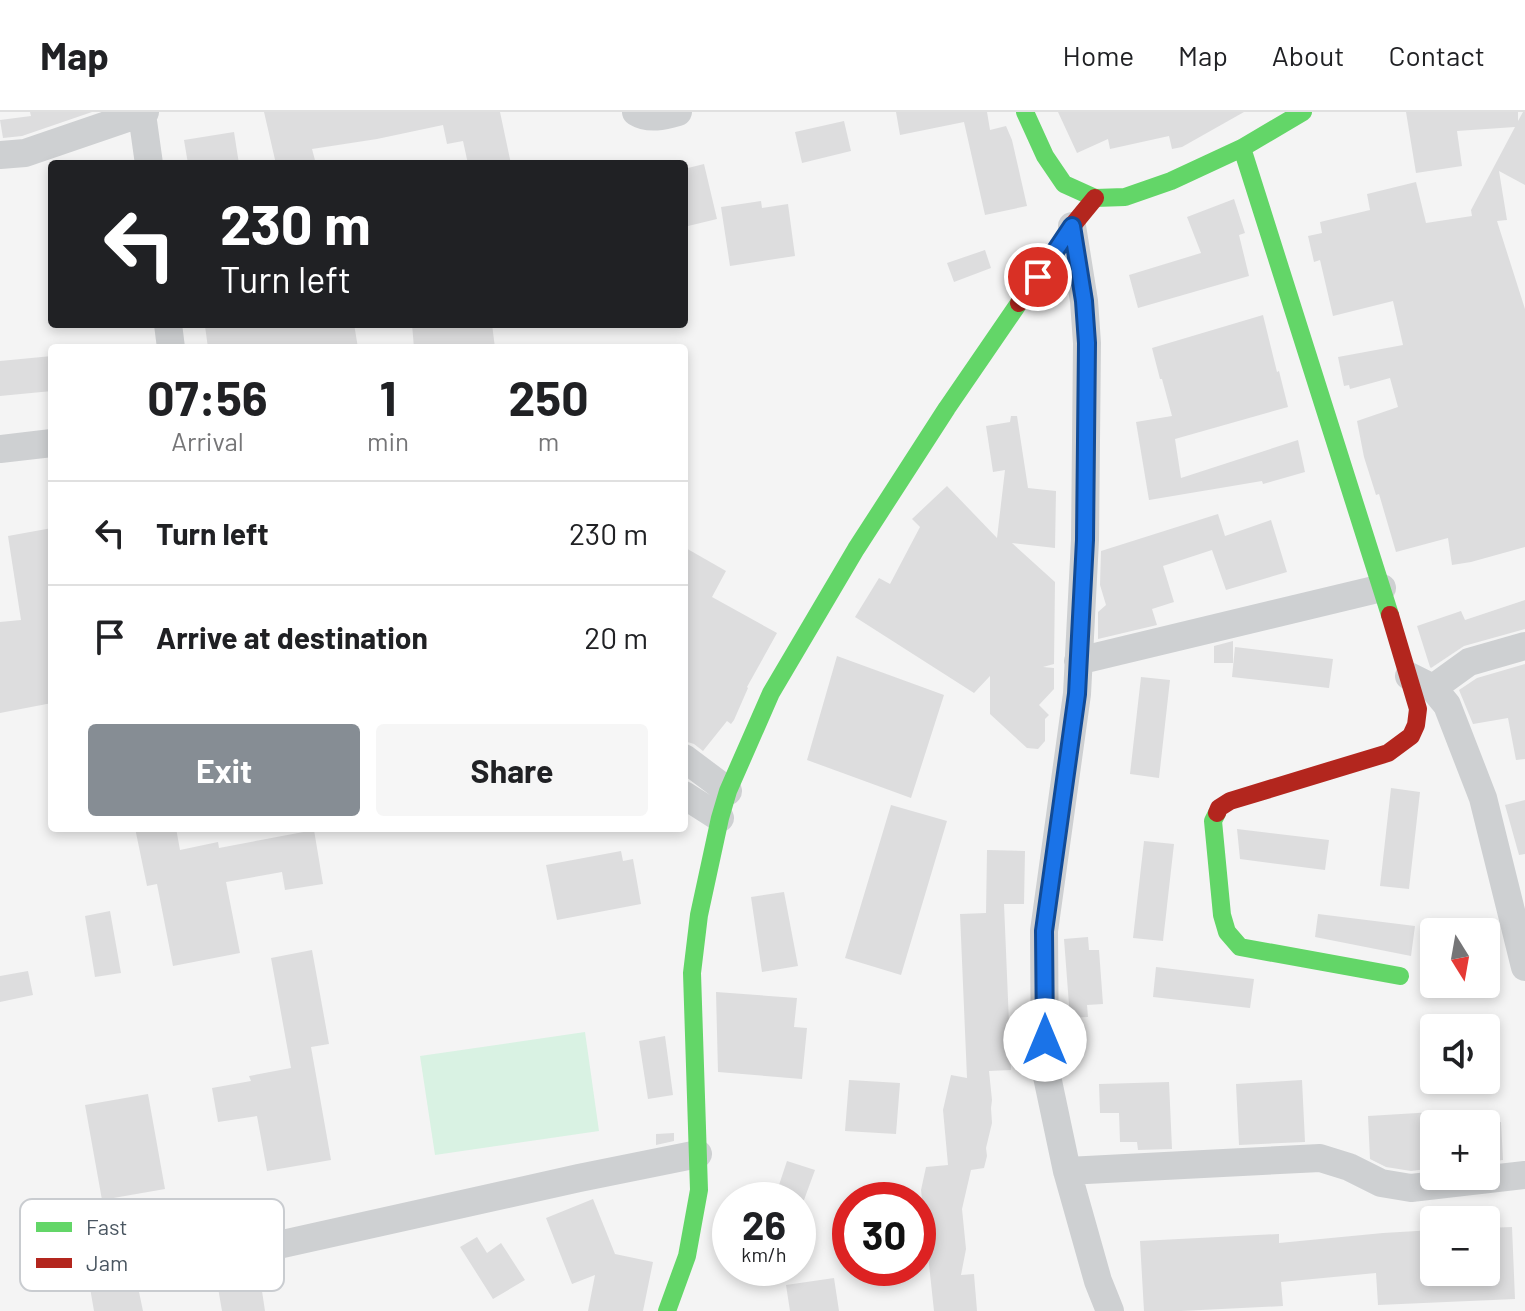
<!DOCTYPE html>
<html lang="en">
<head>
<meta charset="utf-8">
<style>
  :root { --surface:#fff; --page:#f6f6f6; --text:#202124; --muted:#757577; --line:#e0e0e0; --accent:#868d94 }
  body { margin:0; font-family:Barlow,sans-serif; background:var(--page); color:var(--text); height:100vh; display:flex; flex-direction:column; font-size:30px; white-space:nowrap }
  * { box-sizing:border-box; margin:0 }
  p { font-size:26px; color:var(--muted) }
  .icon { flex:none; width:44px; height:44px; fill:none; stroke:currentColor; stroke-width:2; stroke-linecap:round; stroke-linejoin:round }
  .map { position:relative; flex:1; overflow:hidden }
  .panel { position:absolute; left:48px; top:232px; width:640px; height:488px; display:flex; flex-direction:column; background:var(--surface); border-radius:8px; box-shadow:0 4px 12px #0003 }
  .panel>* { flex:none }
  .guide { position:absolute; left:48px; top:48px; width:640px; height:168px; border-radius:8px; box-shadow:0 4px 12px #0003; background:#202124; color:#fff; overflow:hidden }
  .needle { width:52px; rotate:169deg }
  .fabs { position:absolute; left:1420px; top:806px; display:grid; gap:16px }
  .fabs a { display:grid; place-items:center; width:80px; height:80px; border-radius:8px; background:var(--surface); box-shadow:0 4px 12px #0003; font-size:40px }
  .speed { position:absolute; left:712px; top:1070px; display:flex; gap:16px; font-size:40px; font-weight:700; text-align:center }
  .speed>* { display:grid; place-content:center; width:104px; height:104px; border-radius:50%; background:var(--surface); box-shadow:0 4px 12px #0003; line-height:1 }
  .speed small { font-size:20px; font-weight:400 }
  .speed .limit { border:12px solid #d22; background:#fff; color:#111 }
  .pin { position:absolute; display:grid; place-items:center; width:68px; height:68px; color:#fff; margin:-34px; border:4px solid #fff; border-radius:50%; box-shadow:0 2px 8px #0007 }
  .me { position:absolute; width:88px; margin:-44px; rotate:0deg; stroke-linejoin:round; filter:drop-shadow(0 0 6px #0008) }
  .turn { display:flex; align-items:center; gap:28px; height:168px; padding:0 40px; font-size:36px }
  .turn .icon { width:104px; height:104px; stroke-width:2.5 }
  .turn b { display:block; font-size:56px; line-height:68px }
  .eta { display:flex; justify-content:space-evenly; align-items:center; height:136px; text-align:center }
  .eta b { font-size:48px; font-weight:700; line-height:56px }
  .button { display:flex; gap:16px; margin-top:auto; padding:16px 40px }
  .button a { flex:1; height:92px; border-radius:8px; background:var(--accent); color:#fff; font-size:32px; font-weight:700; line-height:92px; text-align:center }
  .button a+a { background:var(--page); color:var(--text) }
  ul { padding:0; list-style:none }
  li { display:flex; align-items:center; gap:24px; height:104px; padding:0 40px; border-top:2px solid var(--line) }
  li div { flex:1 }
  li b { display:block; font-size:30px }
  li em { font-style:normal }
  header { display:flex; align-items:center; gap:48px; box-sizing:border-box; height:112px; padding:0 40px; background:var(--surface); border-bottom:2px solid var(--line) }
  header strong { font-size:38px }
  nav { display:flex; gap:44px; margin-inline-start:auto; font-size:28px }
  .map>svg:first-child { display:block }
  .green { fill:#d9f2e3 }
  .building { fill:#ddddde }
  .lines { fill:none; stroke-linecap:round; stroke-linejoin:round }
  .street { stroke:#ced0d2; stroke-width:28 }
  .fast { stroke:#63d668; stroke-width:18 }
  .jam { stroke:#b3261e; stroke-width:18 }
  .route-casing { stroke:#114b97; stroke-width:20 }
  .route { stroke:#1a73e8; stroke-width:14 }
  .key { fill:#fff; stroke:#c9ccd0; stroke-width:2 }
  .key-label { font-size:22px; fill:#4a5661 }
</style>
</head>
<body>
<header>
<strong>Map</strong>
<nav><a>Home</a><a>Map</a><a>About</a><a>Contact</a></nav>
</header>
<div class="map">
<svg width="1525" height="1199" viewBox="0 0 1525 1199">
  <rect width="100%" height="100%" fill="#f4f4f4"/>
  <path class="green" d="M585,920L599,1019L435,1043L420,944Z"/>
  <path class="building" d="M30,0H92L22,24L3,26L0,8L31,4Z
    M264,0H500L511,52H468L463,29L447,32L443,13L377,27L312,37L316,52H276Z
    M896,0H987L990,18L1006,14L1012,28L1027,94L985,103L964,10L900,23Z
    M1058,0H1244L1182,35L1172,37L1169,24L1110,37L1108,27L1077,41Z
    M1406,0H1518V9L1523,0H1525V73L1499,59L1507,108L1497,109L1525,197V435L1471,450L1452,453L1448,426L1396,440L1379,382L1376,383L1364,345L1357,309L1398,295L1390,266L1350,277L1349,273L1344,274L1338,245L1403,233L1393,189L1333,204L1320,148L1314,150L1308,124L1322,121L1320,110L1370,98L1367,82L1416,70L1426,111L1472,104L1471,98L1515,15L1457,19L1462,54L1416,61Z
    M844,9L851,39L802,51L795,20Z
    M234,20L239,52H188L184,28Z
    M704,52L717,107L684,115V57Z
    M1234,87L1245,121L1239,123L1249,164L1138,196L1129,163L1201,141L1187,105Z
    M761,89L762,96L788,92L795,144L730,154L721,95Z
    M985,138L991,156L954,170L947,151Z
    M1263,203L1277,260L1279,259L1288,295L1175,327L1181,366L1298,328L1305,360L1263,372L1262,369L1149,388L1136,310L1172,304L1162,267H1160L1152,236Z
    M217,212H354L358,236H208L205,214Z
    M412,212H492L495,236H414Z
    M52,244V279L0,284V249Z
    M1011,304H1017L1028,376L1056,379L1055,436L1012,431L1055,470L1054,552L1043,555L1054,556V577L1039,593L1049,603L1045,607V629L1038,637L1027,636L990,602V564L974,581L855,505L879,466L890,472L920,415L912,407L947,374L997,426L1005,358L993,360L986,314L1010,310Z
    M1218,402L1225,424L1271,408L1287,460L1226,478L1212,438L1163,454L1174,490L1152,497L1157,513L1098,527V500L1106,493L1100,473L1101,439Z
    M52,416V591L0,601V510L21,508L8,424Z
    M684,435L726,459L712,485L777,521L747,575L748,576L734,608L731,612L727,609L703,639L694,632L684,629Z
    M1525,488V517L1464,534L1431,556L1430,555L1417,514L1461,499L1465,508Z
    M1233,529V551H1214V534Z
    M1235,535L1333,547L1329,576L1232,565Z
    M837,544L944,583L911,686L807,648Z
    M1525,552V647L1516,648L1508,606L1473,612L1459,578L1477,566Z
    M1141,565L1170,568L1159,666L1130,662Z
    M1391,676L1420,680L1409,777L1380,774Z
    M1525,688V742L1519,743L1505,693Z
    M891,693L947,709L901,863L845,846Z
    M135,716H176L180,738L218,730L219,736L314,718L323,772L285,778L282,760L226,770L240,841L173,854L157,772L147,774Z
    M1237,717L1329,728L1325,758L1240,747Z
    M1144,729L1174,732L1163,829L1133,826Z
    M987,738L1025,739L1024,792H1004L1011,958L989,959L992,988L991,996L992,1011L986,1036L987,1044L984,1056L971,1058L962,1097L966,1137L961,1163L974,1162L977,1199H934L921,1078L926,1055L948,1053L943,998L951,963L967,966L960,802L986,801Z
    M621,739L623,749L633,747L641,792L557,808L546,753Z
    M784,780L798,854L762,860L751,785Z
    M110,799L121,861L95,865L85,804Z
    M1318,802L1415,814L1411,844L1315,825Z
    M1088,825L1089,838H1099L1103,892L1087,893L1088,905L1070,906L1064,827Z
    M312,838L329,932L311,935L331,1048L267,1059L257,1004L218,1010L212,976L251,969L249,964L291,956L271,846Z
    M1156,855L1254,867L1250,896L1153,885Z
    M28,859L33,883L0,890V864Z
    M716,880L797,886L794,915L807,916L802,967L718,960Z
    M665,924L673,983L648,987L639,929Z
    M849,968L900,971L896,1022L845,1019Z
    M1302,968L1305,1030L1239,1033L1236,972Z
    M1169,970L1172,1037L1138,1038L1137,1030H1120L1119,1001H1100L1099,972Z
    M148,982L165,1077L102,1088L85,993Z
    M1434,1000V1056L1411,1059L1386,1055L1370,1047L1368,1004Z
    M1486,1010H1501L1503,1048L1486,1050Z
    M674,1021V1029L656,1033V1022Z
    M787,1049L815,1058L804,1088H774Z
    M593,1087L615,1142L653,1150L643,1199H588L595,1163L572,1172L546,1106Z
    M1512,1115L1515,1187L1378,1193L1376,1161L1281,1170L1283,1194L1181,1199H1144L1140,1129L1279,1122V1131L1383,1121L1434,1118V1160H1486V1116Z
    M477,1125L487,1141L501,1131L525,1168L493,1187L460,1135Z
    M271,1152L275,1177L262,1179L265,1199H222L216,1164Z
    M134,1156L143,1199H94L88,1164Z
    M834,1166L839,1199H790L786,1173Z"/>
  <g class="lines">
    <path class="street" d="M636,0C649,8 664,4 678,0
      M142,2L149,52
      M0,43L25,41L145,0
      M1072,114L1084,189L1087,231L1085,428L1077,582L1044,819L1045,955L1067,1059L1098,1169L1110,1199
      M168,212L171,236
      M0,337L52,331
      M1078,549L1382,476
      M1409,564L1433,576L1447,593L1483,686L1525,855
      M1433,576L1469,550L1525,534
      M684,646L728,679
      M684,683L720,706
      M1067,1059L1320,1046L1349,1055L1381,1071L1411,1076L1525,1063
      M184,1154L579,1066L698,1042"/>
    <path class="fast" d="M1025,0L1045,44L1064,72L1095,86L1125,85L1171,69L1242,36L1303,0
      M1242,36L1390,503
      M1217,701L1213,709L1222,803L1227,820L1240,835L1400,864
      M667,1199L687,1144L699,1078L692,861L699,803L720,706L728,679L771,581L856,437L947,296L1019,191"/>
    <path class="jam" d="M1019,191L1072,114L1095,86
      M1217,701L1219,696L1230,689L1388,641L1411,624L1416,613L1418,597L1390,503"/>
  </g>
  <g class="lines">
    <g class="route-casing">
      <path id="route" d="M1038,165L1072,114L1084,189L1087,231L1085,428L1077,582L1044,819L1045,928"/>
    </g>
    <use href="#route" class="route"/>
  </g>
  <rect x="20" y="1087" width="264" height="92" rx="12" class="key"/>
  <rect x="36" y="1110" width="36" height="10" fill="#63d668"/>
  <rect x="36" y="1146" width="36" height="10" fill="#b3261e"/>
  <g class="key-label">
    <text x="86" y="1123">Fast</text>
    <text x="86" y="1159">Jam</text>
  </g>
</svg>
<div class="fabs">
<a><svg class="needle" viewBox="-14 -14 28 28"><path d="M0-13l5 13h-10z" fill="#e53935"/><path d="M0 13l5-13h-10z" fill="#757577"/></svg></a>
<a><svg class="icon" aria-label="sound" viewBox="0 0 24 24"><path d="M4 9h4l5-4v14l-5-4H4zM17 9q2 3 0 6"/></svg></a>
<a>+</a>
<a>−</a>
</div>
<div class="speed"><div>26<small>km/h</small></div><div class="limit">30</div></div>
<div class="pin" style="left:1038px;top:165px;background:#d93025"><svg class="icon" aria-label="arrive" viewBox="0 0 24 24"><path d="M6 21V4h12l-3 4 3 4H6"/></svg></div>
<svg class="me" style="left:1045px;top:928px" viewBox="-20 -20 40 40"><circle r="19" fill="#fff"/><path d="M0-13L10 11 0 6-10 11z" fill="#1a73e8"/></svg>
<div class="guide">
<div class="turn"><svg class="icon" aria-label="left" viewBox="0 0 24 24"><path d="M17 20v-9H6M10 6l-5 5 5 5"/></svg><div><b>230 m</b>Turn left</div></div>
</div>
<section class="panel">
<div class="eta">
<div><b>07:56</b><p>Arrival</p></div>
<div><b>1</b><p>min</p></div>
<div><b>250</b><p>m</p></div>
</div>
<ul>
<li><svg class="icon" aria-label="left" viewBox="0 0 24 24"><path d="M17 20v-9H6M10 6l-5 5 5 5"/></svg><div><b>Turn left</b></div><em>230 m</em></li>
<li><svg class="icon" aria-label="arrive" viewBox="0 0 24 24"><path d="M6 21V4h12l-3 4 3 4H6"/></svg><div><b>Arrive at destination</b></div><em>20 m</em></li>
</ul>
<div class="button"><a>Exit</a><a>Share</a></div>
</section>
</div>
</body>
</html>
